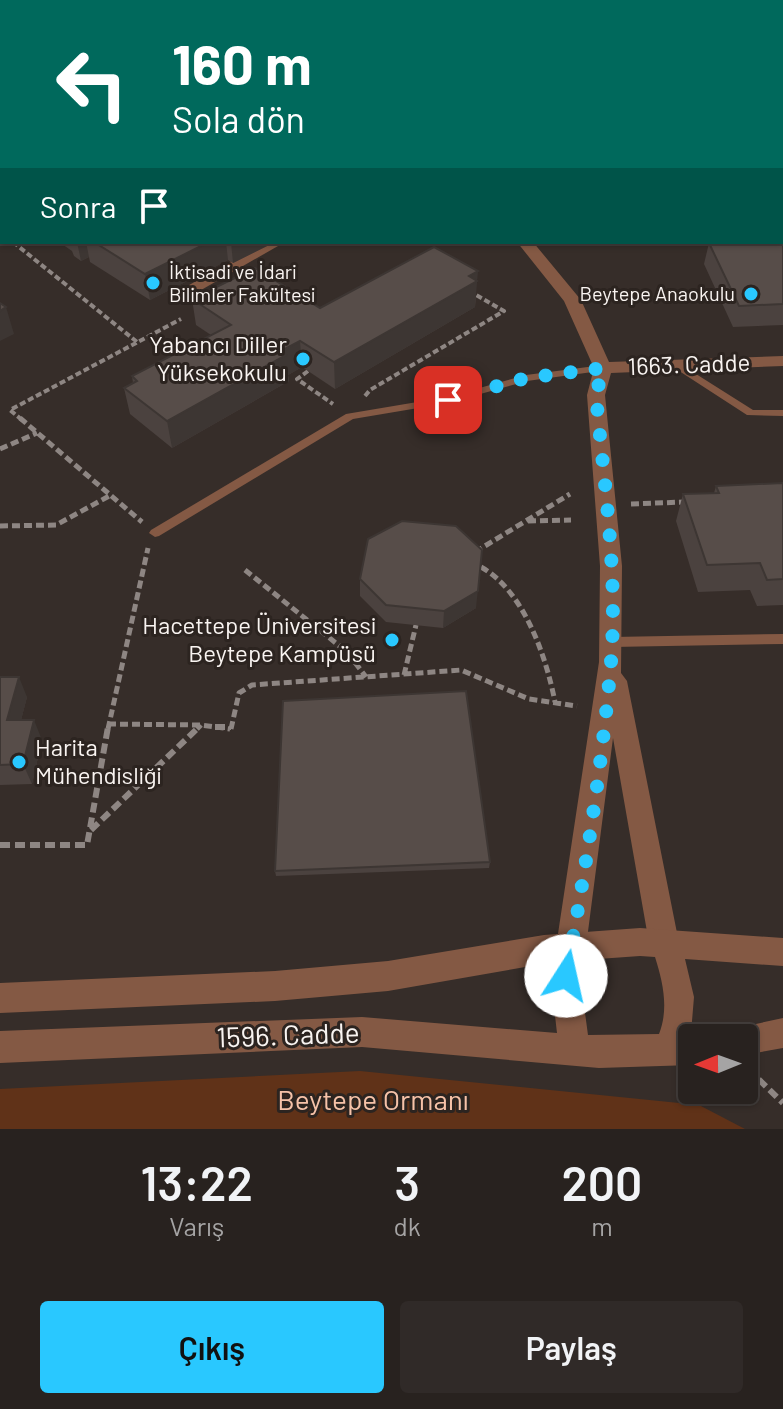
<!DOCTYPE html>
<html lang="tr">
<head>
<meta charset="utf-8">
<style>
  :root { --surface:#28221f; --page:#302a28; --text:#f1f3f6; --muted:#a5a4a4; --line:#443f3d; --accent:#29c8ff }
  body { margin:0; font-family:Barlow,sans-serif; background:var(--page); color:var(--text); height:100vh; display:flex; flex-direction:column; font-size:30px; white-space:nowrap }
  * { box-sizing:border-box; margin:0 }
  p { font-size:26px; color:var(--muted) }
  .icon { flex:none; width:44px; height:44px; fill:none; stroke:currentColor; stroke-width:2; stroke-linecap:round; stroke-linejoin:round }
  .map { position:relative; height:1129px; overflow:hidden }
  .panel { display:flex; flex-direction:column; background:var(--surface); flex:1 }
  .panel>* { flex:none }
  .hud { position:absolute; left:0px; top:0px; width:784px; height:244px; box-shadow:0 2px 6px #0004,0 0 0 2px var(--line); background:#00695c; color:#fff; overflow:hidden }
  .needle { width:52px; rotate:269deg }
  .buttons { position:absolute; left:678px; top:1024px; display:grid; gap:16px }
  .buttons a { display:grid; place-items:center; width:80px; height:80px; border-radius:8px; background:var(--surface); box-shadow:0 2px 6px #0004,0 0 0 2px var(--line); font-size:40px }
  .pin { position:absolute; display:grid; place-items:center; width:68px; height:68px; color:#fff; margin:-34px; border-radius:16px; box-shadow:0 4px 12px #0006 }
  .me { position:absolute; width:88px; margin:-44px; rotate:10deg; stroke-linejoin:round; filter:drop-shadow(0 0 6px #0008) }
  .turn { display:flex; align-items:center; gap:28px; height:168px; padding:0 40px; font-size:36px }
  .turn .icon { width:104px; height:104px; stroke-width:2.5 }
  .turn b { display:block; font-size:56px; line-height:68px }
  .then { display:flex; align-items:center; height:76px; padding:0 40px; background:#0003; gap:16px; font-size:30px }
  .eta { display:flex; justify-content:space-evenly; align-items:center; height:136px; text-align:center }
  .eta b { font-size:48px; font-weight:600; line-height:56px }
  .cta { display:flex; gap:16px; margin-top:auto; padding:16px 40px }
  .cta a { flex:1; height:92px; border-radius:8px; background:var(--accent); color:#111; font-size:32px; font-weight:600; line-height:92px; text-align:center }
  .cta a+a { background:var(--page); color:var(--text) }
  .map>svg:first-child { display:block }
  .green { fill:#603218 }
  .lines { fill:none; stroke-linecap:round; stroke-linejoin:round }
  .path-far2 { stroke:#8e8683; stroke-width:4; stroke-dasharray:6 3; stroke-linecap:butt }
  .path-far1 { stroke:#8e8683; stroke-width:5; stroke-dasharray:8 4; stroke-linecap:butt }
  .path { stroke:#8e8683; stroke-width:6; stroke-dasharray:10 5; stroke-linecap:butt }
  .service { fill:#845944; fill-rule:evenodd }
  .minor { fill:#845944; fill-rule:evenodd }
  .tertiary { fill:#845944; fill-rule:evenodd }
  .wall { fill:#4b423f }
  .shaded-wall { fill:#3d3633 }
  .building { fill:#574d49; stroke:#3d3633; stroke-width:2 }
  .route { stroke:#29c8ff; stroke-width:14; stroke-dasharray:0 25.2 }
  .poi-dot { fill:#29c8ff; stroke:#2c2420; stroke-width:3 }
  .labels { text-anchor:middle; stroke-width:6; stroke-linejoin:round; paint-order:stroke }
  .far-poi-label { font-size:20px; fill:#f9f4f1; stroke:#2c2420; text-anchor:start }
  .poi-label { font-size:24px; fill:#f9f4f1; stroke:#2c2420; text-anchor:end }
  .street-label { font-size:24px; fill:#f9f4f1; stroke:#2c2420 }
  .near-street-label { font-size:28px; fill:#f9f4f1; stroke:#2c2420 }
  .near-park-label { font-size:28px; fill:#f6c2a8; stroke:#2c2420 }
</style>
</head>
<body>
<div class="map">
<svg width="783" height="1129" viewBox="0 0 783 1129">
  <rect width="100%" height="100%" fill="#362d29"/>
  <path class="green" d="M360,1071L699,1105L745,1129H0V1089Z"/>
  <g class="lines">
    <path class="path-far2" d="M13,242L137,342
      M308,371L297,379L333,404
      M365,396L370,390L504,311L471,292
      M22,420L10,410L181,319"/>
    <path class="path-far1" d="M20,418L142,522
      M0,449L37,433
      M631,504L684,502
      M528,521L571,520
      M0,526L56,525L111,495
      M475,552L570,494
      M481,567C524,591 546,656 555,702
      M245,570L347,652L366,677
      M404,675L416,625
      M108,724L201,725L230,729
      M108,729L148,548
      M197,729L201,725
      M231,729L239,693L252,685L461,670L529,699L577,706"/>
    <path class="path" d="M215,727H231
      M91,830L199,727
      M0,845H87L108,727
      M748,1069L783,1103"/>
    <path class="service" d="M0,127H2V132H0Z
      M677,362L753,410H783V416L747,415L673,367L672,365Z
      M603,365L607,366V370L527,381L448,403L353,419L159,536L155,537L149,533L151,530L346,414L447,397L526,375Z
      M783,634V644L612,647L607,646L606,642L607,638L612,637Z"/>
    <path class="minor" d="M34,0H46L33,2Z
      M317,0H329V2H317Z
      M345,0H357V2H345Z
      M629,0H673L674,1L631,2Z
      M707,0H719V2H707Z
      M782,11H783V19H782Z
      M2,64V72L0,73V65Z
      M265,242H285L182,301L176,302L168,297Z
      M517,242H533L581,300L609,362L783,356V366L611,373L605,395L622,566L621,673L627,681L679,943L674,953L664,957L654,953L649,943L613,738L586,947L581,957L571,961L561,957L556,947L599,662L600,566L587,395L594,368L564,301Z"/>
    <path class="tertiary" d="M640,928L783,938V966L685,959L694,997L691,1033L703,1038H692V1065L599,1068L362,1047L0,1063V1031L362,1017L557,1033L553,998L554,962L388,991L275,1001L0,1013V983L275,971L388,961L544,935ZM640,956L655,957C663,982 669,1009 659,1034L588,1035L583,998L584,960Z
      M783,1018V1048L744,1055V1038H729L733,1029Z"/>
  </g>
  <path class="wall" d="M86,0H237L236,2H86Z
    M0,150H2V205L0,204Z
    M783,241V325L733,327L704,264L709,243Z
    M51,242H273V243L233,263L228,260L150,300L90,262L89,257L81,261L74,256L72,251L59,242L55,244Z
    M476,297L475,307L335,389L302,367L288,375L289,381L172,448L130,414L124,388L133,383L132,376L211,335L196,325L192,299L320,308Z
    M783,483V605L757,606L750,590L698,592L676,521L683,494L714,493L716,486Z
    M360,579L476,608L443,628L386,622L360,596Z
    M0,677L27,697L21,720L42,740L32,784L0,785Z
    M490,862L489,868L276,876L275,871Z"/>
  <path class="shaded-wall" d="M2,90V117L0,118V91Z
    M77,242H86L89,257L81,261Z
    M209,242H226L228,260L150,300L145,274Z
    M231,242H273V243L233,263Z
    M478,271L475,307L335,389L334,362Z
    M6,307L14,334L0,341V311Z
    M300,341L302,367L288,375L289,381L172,448L167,421Z
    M482,550L476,608L443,628L444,611Z
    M19,677L27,697L16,740L7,720Z
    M34,720L42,740L32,784L23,764Z"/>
  <path class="building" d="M782,18H783V56H782Z
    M0,75L2,76V90L0,91Z
    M0,150H2V169L0,170Z
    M2,173V185L0,184V174Z
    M782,241H783V304L739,306L709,243Z
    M94,242H209L145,274Z
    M434,247L478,271L469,276L477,281L334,362L300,341L281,351L286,355L167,421L124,388L137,381L132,376L231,325L192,299L255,268L320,308Z
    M0,303L6,307L0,311Z
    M783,483V579L767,580L760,563L707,565L683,494L719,493L716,486Z
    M402,521L456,526L482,550L478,591L444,611L386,605L360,579L368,539Z
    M0,677H19L7,720H34L23,764L0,765Z
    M466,691L490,862L275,871L283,701Z"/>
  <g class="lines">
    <path class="route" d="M448,400L526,378L603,368L596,395C604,483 618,574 611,662C602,767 585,873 566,976"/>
  </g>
  <g class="poi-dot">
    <circle cx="153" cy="283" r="8"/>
    <circle cx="751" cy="294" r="8"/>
    <circle cx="303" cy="359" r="8"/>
    <circle cx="392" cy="640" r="8"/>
    <circle cx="19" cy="762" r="8"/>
  </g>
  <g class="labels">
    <g class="far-poi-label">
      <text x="169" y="279">İktisadi ve İdari<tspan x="169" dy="23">Bilimler Fakültesi</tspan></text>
      <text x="735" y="301" text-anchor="end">Beytepe Anaokulu</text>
    </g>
    <g class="poi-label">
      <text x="287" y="353">Yabancı Diller<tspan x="287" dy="28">Yüksekokulu</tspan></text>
      <text x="376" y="634">Hacettepe Üniversitesi<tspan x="376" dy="28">Beytepe Kampüsü</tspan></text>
      <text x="35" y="756" text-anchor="start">Harita<tspan x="35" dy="28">Mühendisliği</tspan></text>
    </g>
    <g class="street-label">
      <text transform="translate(689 365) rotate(-2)" y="8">1663. Cadde</text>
    </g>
    <g class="near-street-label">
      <text transform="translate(288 1035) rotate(-2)" y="10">1596. Cadde</text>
    </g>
    <g class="near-park-label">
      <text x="373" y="1110">Beytepe Ormanı</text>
    </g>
  </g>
</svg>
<div class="buttons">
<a><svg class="needle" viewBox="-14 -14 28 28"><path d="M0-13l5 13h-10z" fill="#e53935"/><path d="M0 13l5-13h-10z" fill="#a5a4a4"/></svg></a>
</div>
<div class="pin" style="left:448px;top:400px;background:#d93025"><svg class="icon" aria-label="arrive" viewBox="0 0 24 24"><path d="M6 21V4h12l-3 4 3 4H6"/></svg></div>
<svg class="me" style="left:566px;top:976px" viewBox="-20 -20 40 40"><circle r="19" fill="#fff"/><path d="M0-13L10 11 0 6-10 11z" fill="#29c8ff"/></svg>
<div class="hud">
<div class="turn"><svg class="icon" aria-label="left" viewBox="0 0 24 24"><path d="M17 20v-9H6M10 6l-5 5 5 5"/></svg><div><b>160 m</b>Sola dön</div></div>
<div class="then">Sonra<svg class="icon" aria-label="arrive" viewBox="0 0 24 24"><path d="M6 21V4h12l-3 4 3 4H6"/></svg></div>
</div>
</div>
<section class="panel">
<div class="eta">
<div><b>13:22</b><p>Varış</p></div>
<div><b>3</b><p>dk</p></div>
<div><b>200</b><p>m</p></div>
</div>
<div class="cta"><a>Çıkış</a><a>Paylaş</a></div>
</section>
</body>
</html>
